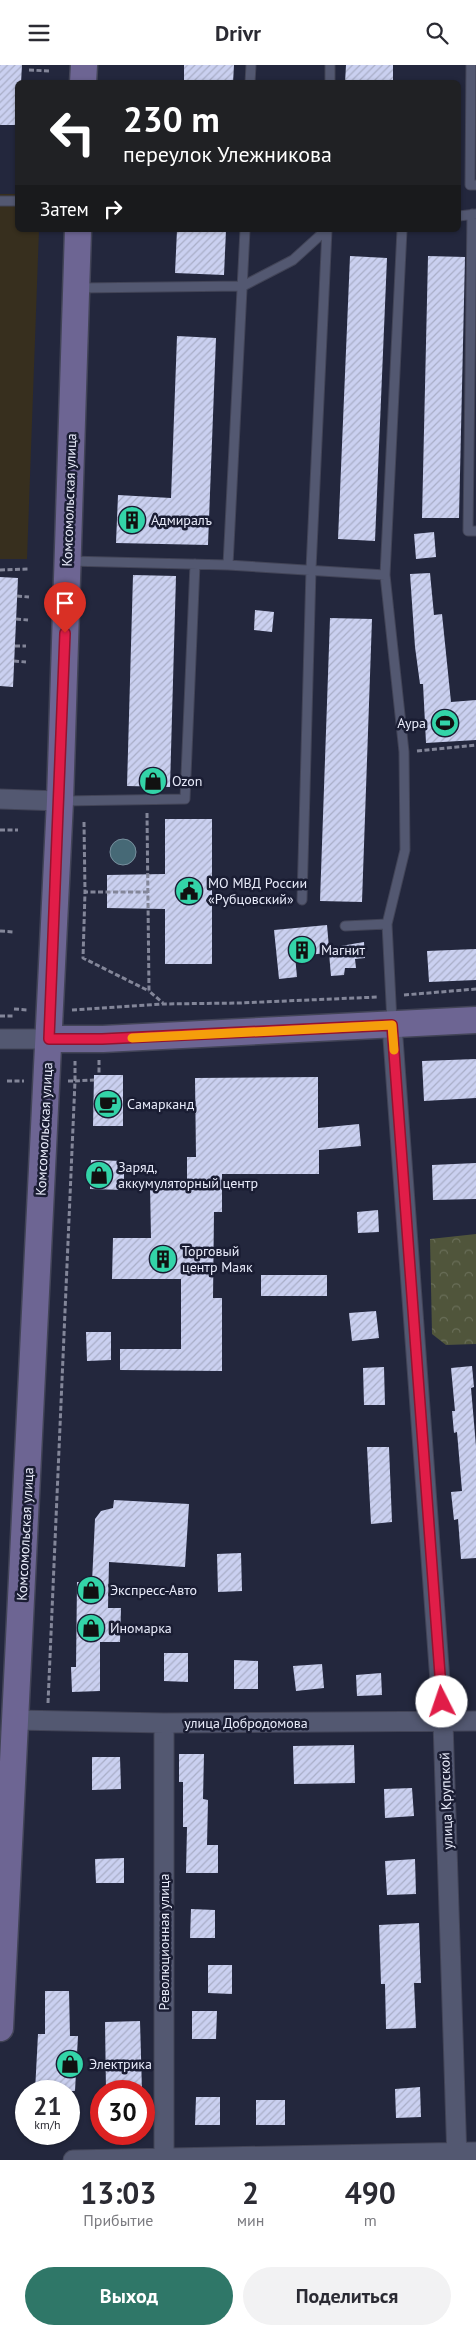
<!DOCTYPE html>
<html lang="ru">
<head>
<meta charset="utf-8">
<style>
  :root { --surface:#fff; --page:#f2f2f3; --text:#2b2b33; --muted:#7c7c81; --accent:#2f7768 }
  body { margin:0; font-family:"PT Sans",sans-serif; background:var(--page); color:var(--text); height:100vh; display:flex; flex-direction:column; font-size:19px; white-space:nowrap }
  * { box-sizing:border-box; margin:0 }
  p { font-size:16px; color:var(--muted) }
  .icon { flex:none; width:28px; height:28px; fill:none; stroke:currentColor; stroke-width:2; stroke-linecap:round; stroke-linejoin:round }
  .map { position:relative; height:2095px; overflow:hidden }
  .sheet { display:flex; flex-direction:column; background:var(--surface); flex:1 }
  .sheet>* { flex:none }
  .banner { position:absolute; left:15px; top:15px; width:446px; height:152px; border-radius:8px; box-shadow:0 1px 4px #0004; background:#202124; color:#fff; overflow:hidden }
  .speed { position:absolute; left:15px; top:2015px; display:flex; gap:10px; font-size:25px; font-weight:700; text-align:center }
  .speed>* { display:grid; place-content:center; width:65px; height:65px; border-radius:50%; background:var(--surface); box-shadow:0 1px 4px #0004; line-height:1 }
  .speed small { font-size:12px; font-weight:400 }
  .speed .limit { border:8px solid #d22; background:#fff; color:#111 }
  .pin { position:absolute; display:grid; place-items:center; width:42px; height:42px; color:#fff; margin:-51px -21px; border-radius:50% 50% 50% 0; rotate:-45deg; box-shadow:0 0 5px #0007 }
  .pin .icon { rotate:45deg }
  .me { position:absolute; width:55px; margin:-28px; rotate:356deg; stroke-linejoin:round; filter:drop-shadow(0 0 4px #0008) }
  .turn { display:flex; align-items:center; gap:18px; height:105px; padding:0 25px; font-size:22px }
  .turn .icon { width:65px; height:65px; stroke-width:2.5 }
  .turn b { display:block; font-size:35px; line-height:42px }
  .then { display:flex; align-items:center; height:48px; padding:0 25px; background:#0003; gap:10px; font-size:19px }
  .eta { display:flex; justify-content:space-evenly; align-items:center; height:85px; text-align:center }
  .eta b { font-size:30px; font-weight:800; line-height:35px }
  .action { display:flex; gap:10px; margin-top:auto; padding:10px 25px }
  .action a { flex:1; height:58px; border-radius:30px; background:var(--accent); color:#fff; font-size:20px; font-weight:800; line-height:58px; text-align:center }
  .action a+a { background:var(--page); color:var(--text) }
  header { display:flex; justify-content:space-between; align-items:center; height:65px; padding:0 25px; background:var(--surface); font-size:22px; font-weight:800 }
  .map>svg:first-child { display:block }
  .education { fill:#372f1e }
  .forest { fill:url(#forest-crowns) }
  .water { fill:#466976; stroke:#77909e }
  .building { fill:url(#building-hatch) }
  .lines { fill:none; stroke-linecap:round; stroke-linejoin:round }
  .service-casing { stroke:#424457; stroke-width:11 }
  .minor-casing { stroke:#424457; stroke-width:21 }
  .secondary-casing { stroke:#424457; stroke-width:29 }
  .path { stroke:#838699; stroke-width:3; stroke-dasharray:5 2.5; stroke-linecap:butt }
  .service { stroke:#535871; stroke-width:9 }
  .minor { stroke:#535871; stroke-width:19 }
  .secondary { stroke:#6d6593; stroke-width:26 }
  .route-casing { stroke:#92132f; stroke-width:12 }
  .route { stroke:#e11d48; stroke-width:9 }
  .slow { stroke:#f59e0b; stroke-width:9 }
  .labels { text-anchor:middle; stroke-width:5; stroke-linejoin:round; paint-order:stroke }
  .street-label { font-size:14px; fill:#e8ebfa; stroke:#1a1d33 }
  .poi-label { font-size:14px; fill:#e8ebfa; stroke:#1a1d33; text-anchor:start }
</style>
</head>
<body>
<header><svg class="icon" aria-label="menu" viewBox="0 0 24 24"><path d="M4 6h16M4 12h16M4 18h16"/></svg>Drivr<svg class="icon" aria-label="search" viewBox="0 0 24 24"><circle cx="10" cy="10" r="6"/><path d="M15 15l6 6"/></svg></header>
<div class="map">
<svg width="476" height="2095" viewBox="0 0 476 2095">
  <defs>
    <pattern id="forest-crowns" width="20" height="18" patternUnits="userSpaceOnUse" patternTransform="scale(1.25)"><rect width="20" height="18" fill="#50553b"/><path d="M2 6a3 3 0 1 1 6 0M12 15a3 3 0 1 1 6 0" fill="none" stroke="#696e58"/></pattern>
    <pattern id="building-hatch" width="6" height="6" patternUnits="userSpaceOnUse" patternTransform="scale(1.25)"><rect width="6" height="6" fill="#cad0f0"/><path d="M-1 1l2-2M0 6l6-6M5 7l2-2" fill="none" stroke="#a9aec7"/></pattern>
  </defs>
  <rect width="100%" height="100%" fill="#23273d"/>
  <path class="education" d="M0,129H17L18,165H39L27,494H0Z"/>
  <path class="forest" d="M476,1169V1279L446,1280L432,1269L430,1174Z"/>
  <path class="water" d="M110 787a13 13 0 1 1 26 0a13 13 0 1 1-26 0Z"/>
  <path class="building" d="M0,0H22L21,18H18V60H0Z
    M184,0H234L233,18H184Z
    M346,0H393V18H345Z
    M177,165H226L224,210L175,208Z
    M350,191L387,193L375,476L338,474Z
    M428,191L465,192L459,453H422Z
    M177,271L216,273L208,480L116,478L118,430L171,433Z
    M434,467L436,492L416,494L414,469Z
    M430,508L434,550L442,549L451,637L476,635V675L426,678L423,619H420L415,582L410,509Z
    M133,510L176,511L170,722L127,721Z
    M0,512L18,513L13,622L0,621Z
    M255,545L274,547L272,567L254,565Z
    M330,553L372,554L362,837L320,836Z
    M165,754H212V899H165V844L107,843V810L165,809Z
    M327,860L329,883L364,877L365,893L355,894L356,903H345L344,910L331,911L329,888L295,891L297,912L279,914L274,865Z
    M476,884V915L429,917L427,886Z
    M476,994V1033L424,1036L422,996Z
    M94,1010H123V1061H93Z
    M318,1012V1063L359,1059L361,1081L319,1085V1109H222V1147H214L213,1233H222V1306L120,1305V1284H181V1214H112L113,1173H151L150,1120H187V1092H196L195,1013Z
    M91,1095L124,1096V1125L90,1124Z
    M476,1098V1134L433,1135L432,1100Z
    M378,1145L379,1167L358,1168L357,1147Z
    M261,1210H327V1231H261Z
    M376,1246L379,1273L352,1276L349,1248Z
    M86,1267H111V1295L87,1296Z
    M472,1301L474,1322L471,1323L476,1381V1493L461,1494L458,1454L454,1455L451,1427L462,1426L457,1367L454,1368L452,1346H455L451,1303Z
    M384,1302L385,1340H364L363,1303Z
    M367,1382H389L392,1457L371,1459Z
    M114,1435L189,1439L185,1502L109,1497L108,1543H121L120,1577H100V1626L72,1627L71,1602H76L77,1517H92L95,1454L101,1446L113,1443Z
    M241,1488L242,1526L218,1527L217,1489Z
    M164,1588H188V1617L164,1616Z
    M234,1595L258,1596V1624H234Z
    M322,1599L324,1623L296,1626L293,1601Z
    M381,1608L382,1630L357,1631L356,1610Z
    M354,1680L355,1718L294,1719L293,1681Z
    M179,1689H204L203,1734L208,1735L207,1780H218V1808H186L187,1762H183V1717H179Z
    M92,1692H120L121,1724L92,1725Z
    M412,1723L414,1751L385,1753L384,1724Z
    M124,1793V1818H96L95,1794Z
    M415,1794L416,1829L387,1830L385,1796Z
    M191,1844L215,1845V1873H190Z
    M419,1858L421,1918H414L416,1963L386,1964L385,1919H381L379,1860Z
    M208,1900H232V1929L208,1928Z
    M45,1926H69L70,1971H78L75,2026H35L38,1969H45Z
    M192,1946H217L216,1974H192Z
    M140,1956L142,2026H106L105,1957Z
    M420,2022L421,2052L396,2053L395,2024Z
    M196,2032H220V2060H195Z
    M256,2035H285V2060H256Z"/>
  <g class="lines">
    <g class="service-casing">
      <path id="service" d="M471,0L470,120H476
        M250,18L251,0
        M330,18V0
        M0,136H18
        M472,149L468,466H476
        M459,151L476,149
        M79,223L243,221L293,195L326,165
        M69,496L228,500L385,510L402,165
        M228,500L245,165
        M385,510L404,687L405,785L387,859L392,957
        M63,736L185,734L195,499
        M302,835L311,504L327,165
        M345,861L387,859"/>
    </g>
    <g class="minor-casing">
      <path id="minor" d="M0,734L60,736
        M392,960L443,1657L457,2095
        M0,974H49
        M16,1655L164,1658L476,1656
        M164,1658V2095
        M73,2095L476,2087"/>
    </g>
    <g class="secondary-casing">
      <path id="secondary" d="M83,18L84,0
        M49,974H103L476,955
        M0,1963L60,736L78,165"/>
    </g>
    <path class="path" d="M29,5L49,6
      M0,505L30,504
      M17,531L29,532
      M16,554L28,555
      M15,581H26
      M14,596L26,597
      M417,686L476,680
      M147,748L149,926L163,938
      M84,757L85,827
      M0,765H18
      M148,827H85L83,893L149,926
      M0,866L14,867
      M404,930L476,924
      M14,944L28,945
      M72,945L163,939L239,938L378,932
      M0,951H13
      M99,995V1010
      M7,1016H24
      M68,1016H75V996
      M48,1638L75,1016L94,1015"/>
    <use href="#service" class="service"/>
    <use href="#minor" class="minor"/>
    <use href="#secondary" class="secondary"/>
  </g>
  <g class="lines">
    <g class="route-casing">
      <path id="route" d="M65,568L49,974H102L392,960L442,1637"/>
    </g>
    <use href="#route" class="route"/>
    <path class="slow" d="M132,973L392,960L394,985"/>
  </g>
  <defs>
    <g id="building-disc" transform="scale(1.4375)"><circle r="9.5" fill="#33d4a8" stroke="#1a1d33"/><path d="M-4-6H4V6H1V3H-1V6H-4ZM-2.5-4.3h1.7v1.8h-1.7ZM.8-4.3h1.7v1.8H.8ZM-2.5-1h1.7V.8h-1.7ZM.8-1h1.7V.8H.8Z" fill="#111"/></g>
    <g id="stadium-disc" transform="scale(1.4375)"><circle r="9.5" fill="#33d4a8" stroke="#1a1d33"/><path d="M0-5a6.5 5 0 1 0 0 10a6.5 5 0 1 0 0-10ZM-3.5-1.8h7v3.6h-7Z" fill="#111"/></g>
    <g id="shop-disc" transform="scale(1.4375)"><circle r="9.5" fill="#33d4a8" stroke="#1a1d33"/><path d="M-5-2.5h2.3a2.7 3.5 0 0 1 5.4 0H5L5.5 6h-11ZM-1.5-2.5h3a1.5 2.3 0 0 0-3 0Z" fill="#111"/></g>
    <g id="civic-disc" transform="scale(1.4375)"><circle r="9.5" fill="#33d4a8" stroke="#1a1d33"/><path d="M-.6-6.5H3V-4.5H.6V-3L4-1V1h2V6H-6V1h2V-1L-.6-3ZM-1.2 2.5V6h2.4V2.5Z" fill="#111"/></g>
    <g id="cafe-disc" transform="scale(1.4375)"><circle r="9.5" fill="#33d4a8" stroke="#1a1d33"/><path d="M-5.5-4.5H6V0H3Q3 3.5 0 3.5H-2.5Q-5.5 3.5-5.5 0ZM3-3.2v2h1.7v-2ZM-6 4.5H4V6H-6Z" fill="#111"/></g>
  </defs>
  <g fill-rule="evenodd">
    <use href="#building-disc" x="132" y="455"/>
    <use href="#stadium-disc" x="445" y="658"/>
    <use href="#shop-disc" x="153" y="716"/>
    <use href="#civic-disc" x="189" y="826"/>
    <use href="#building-disc" x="302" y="885"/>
    <use href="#cafe-disc" x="108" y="1039"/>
    <use href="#shop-disc" x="99" y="1110"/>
    <use href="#building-disc" x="163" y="1194"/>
    <use href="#shop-disc" x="91" y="1525"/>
    <use href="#shop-disc" x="91" y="1563"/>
    <use href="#shop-disc" x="70" y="1999"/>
  </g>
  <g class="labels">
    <g class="street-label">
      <text transform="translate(69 435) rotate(-88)" y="5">Комсомольская улица</text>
      <text transform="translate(44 1064) rotate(-87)" y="5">Комсомольская улица</text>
      <text transform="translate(25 1469) rotate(-87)" y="5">Комсомольская улица</text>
      <text x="246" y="1663">улица Добродомова</text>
      <text transform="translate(446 1736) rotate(-92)" y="5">улица Крупской</text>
      <text transform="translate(164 1877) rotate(-90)" y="5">Революционная улица</text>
    </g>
    <g class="poi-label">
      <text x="151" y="460">Адмиралъ</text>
      <text x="426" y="663" text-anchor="end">Аура</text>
      <text x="172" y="721">Ozon</text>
      <text x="208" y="823">МО МВД России<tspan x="208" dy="16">«Рубцовский»</tspan></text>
      <text x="321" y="890">Магнит</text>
      <text x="127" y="1044">Самарканд</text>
      <text x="118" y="1107">Заряд,<tspan x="118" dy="16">аккумуляторный центр</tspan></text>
      <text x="182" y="1191">Торговый<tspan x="182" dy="16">центр Маяк</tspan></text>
      <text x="110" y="1530">Экспресс-Авто</text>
      <text x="110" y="1568">Иномарка</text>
      <text x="89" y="2004">Электрика</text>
    </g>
  </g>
</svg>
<div class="speed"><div>21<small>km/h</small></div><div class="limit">30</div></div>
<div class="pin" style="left:65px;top:568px;background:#d93025"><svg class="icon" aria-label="arrive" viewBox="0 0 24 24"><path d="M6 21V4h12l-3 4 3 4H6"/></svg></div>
<svg class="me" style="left:442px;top:1637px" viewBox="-20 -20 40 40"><circle r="19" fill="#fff"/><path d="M0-13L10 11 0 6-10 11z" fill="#e11d48"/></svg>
<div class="banner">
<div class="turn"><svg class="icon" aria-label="left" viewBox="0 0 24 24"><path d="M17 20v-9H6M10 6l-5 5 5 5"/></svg><div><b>230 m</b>переулок Улежникова</div></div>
<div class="then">Затем<svg class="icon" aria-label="right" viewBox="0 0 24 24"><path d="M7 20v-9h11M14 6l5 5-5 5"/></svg></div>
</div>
</div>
<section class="sheet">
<div class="eta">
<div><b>13:03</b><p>Прибытие</p></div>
<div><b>2</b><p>мин</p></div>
<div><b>490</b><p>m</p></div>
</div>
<div class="action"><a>Выход</a><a>Поделиться</a></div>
</section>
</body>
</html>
